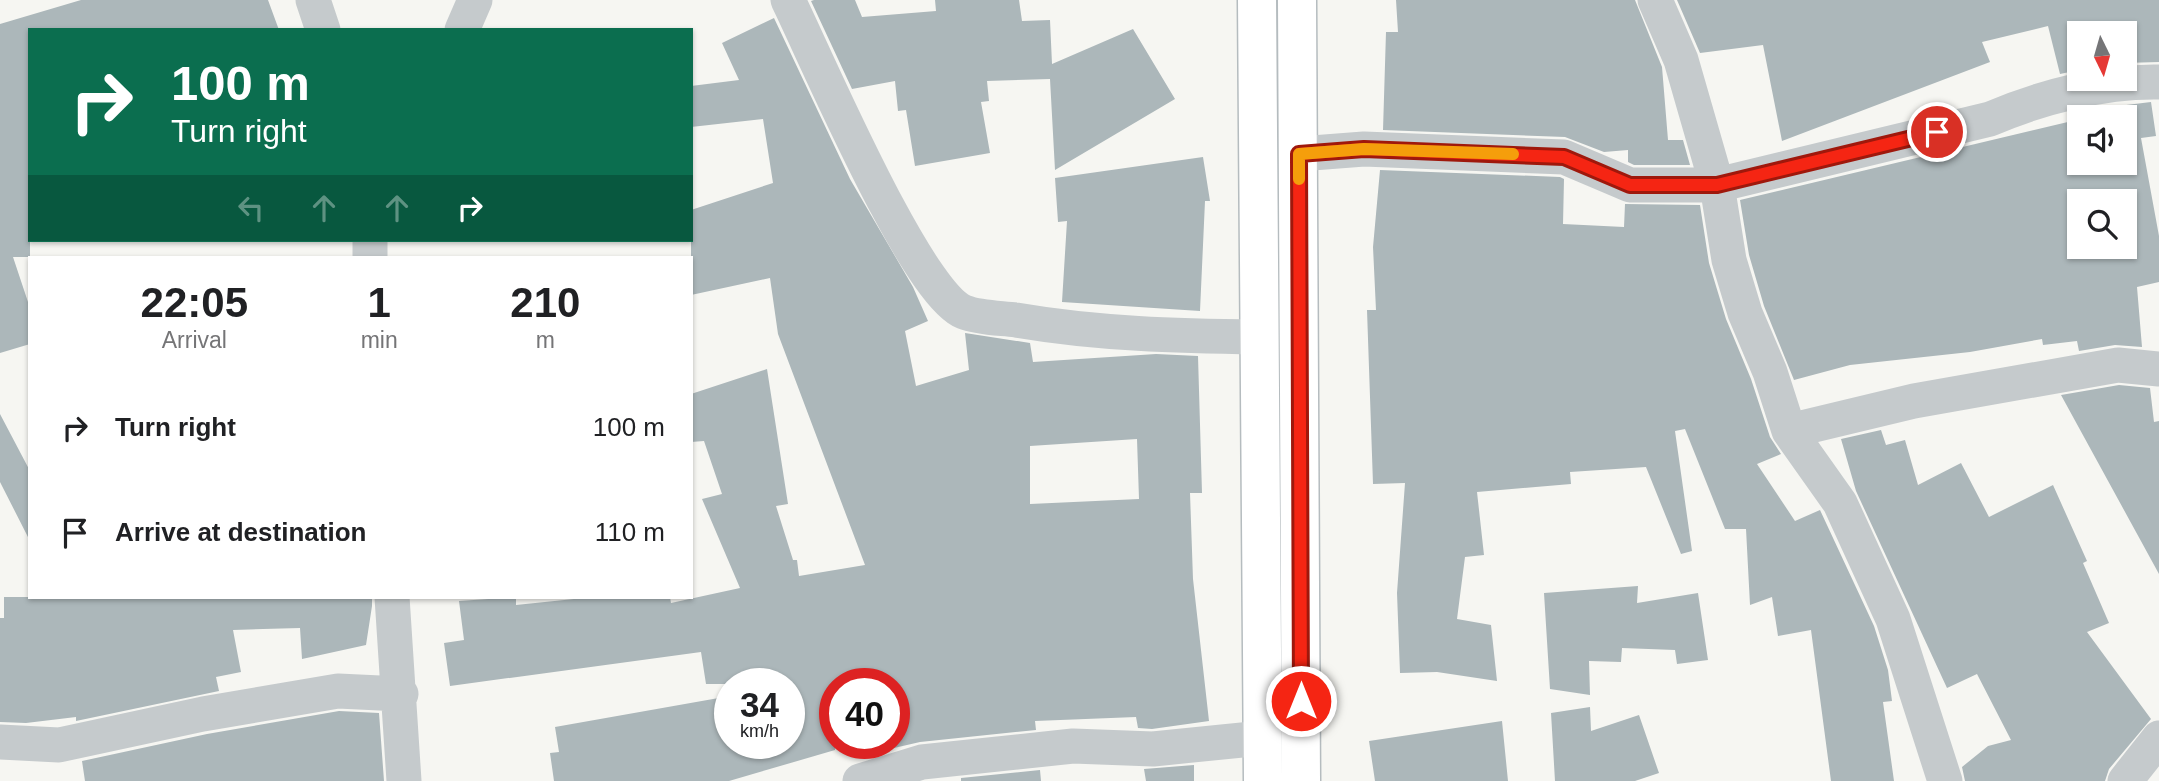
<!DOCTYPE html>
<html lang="en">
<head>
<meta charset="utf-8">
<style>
  :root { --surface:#fff; --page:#f2f2f2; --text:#202124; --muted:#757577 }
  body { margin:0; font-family:Arial,sans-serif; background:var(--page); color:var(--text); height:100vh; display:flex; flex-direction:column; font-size:26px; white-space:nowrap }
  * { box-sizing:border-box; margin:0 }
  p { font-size:23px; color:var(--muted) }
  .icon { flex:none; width:38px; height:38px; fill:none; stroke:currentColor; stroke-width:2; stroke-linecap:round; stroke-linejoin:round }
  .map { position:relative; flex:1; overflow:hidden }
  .panel { position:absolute; left:28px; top:256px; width:665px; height:343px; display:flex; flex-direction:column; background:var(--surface); border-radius:0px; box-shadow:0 2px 5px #0004 }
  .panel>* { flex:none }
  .hud { position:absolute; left:28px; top:28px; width:665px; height:214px; border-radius:0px; box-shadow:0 2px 5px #0004; background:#0b6e4f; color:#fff; overflow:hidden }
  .needle { width:46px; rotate:175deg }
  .fabs { position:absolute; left:2067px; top:21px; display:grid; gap:14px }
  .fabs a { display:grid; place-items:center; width:70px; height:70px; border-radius:0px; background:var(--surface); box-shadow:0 2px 5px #0004; font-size:35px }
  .speed { position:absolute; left:714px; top:668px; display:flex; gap:14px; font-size:35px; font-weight:700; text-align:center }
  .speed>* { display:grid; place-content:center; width:91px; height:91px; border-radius:50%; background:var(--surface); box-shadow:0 2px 5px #0004; line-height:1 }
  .speed small { font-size:18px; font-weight:400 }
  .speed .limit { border:10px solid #d22; background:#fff; color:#111 }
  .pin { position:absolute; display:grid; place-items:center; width:60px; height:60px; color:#fff; margin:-30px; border:4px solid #fff; border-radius:50%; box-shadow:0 2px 7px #0007 }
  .me { position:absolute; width:77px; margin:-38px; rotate:0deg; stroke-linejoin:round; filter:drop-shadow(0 0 5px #0008) }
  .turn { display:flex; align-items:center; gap:24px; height:147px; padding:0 28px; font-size:32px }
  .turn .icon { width:91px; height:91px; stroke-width:2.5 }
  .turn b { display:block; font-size:49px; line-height:60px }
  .lanes { display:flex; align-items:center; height:66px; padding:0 28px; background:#0003; justify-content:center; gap:35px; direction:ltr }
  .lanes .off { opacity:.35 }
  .eta { display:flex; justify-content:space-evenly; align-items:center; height:119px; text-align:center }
  .eta b { font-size:42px; font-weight:700; line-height:49px }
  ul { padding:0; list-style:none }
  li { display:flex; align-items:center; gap:21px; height:105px; padding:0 28px }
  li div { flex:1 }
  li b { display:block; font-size:26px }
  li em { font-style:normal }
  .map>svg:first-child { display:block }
  .building { fill:#acb7ba; fill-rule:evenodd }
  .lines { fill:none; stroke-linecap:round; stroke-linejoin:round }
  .secondary-casing { stroke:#b5bcbf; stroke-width:41 }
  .street { stroke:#c5cacc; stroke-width:35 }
  .secondary { stroke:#fff; stroke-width:38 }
  .route-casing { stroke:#9f180c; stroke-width:18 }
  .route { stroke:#f52513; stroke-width:12 }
  .slow { stroke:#f59e0b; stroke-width:12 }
</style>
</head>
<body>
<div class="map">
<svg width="2159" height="781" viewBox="0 0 2159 781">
  <rect width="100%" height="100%" fill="#f6f6f2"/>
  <path class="building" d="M81,0H268L279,30H30V257H13L30,308V344L0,353V24Z
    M814,0H855L862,17L936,11L935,0H1019L1022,21L1050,20L1052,64L1133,29L1175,99L1055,170L1050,79L987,81L989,101L981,102L990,153L915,166L906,110L898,111L895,81L852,89L811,1Z
    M1396,0H1635L1662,67L1668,140H1683L1690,165H1634L1628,162V150L1604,152L1565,137L1383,130L1386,32H1398Z
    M1677,0H2159V62L2124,63V33H2079V70L2060,74L2048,26L1982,42L1990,62L1782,141L1763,45L1700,53Z
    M774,18L850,179L913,287L928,321L905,331L916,386L969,370L965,333L1030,343L1033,362L1156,354L1198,356L1202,493H1190L1193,579L1209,721L1152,729L1138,728L1136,717L1035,721L1036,730L920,742L894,748V684H835V750L729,781H554L550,753L559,752L555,727L730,696V744H789V684H706L701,652L450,686L444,643L464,640L459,601L516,597V605L593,597H670L671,603L740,588L702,499L722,494L704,441L691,442V394L767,369L788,504L776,506L793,560H797L799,576L865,565L778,334L770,278L691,295V210L773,183L763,119L691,127V86L739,80L722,43ZM1137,439L1139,499L1030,504V446Z
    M2151,102L2156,136L2141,138L2159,236V282L2137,287L2142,347L2115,345L2079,351L2077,341L2043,345L2042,339L1970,352L1850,365L1794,380L1764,306L1749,255L1740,200L2072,121L2070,113L2077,111ZM2079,117H2124V163H2079ZM2079,201H2124V247H2079Z
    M1203,157L1210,201H1205L1200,311L1062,302L1067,221L1058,222L1055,178Z
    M1380,170L1560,177L1564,179L1563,224L1624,227L1625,204L1700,205L1709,263L1726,319L1751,379L1770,437L1781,454L1757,464L1795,521L1820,510L1874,626L1888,670L1892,701L1883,702L1894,781H1831L1811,630L1778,636L1772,597L1750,605L1746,529H1725L1685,429L1675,431L1692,551L1681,554L1646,467L1570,472L1571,484L1477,492L1484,555L1465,557L1457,619L1491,625L1497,681L1437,672L1400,673L1397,593L1405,483L1373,484L1367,310H1376L1373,247Z
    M2119,385L2150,388L2154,422L2159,421V574L2061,395Z
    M0,414L30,471V541L0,482Z
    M1881,430L1886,445L1905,440L1918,485L1961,463L1989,517L2053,485L2087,561L2083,563L2109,623L2087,632L2151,719L2109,769L2105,781H1965L1962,767L1988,746L2011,740L1977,674L1947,688L1856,491L1841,439Z
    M1638,586L1637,603L1698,593L1708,660L1677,664L1675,650L1622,648L1621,662L1589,661L1590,695L1550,689L1544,593Z
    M4,597H372V606L366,645L302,659L300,628L233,630L241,672L216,677L219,691L76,721V717L26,723L0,722V618H4Z
    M1590,707L1591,731L1639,715L1659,773L1635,781H1555L1551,713Z
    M339,711L379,713L384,781H85L82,761L207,734Z
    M1502,721L1508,781H1375L1369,741Z
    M1194,765V781H1146L1144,769Z
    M1040,770L1041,781H961V778Z"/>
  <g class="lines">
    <g class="secondary-casing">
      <path id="secondary" d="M1257,0L1263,781
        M1297,0L1301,781"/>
    </g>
    <path class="street" d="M313,0L323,30
      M788,0C816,57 916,293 964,312C979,318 1000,318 1016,320C1097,334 1179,336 1260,337
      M1655,0L1681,60L1717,185L1729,260L1745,313L1770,372L1789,431L1840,503L1893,619L1945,781
      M462,30L475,0
      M1299,154L1364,149L1564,157L1630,185H1717L1990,119C2041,97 2103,81 2159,82
      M370,240V257
      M1789,431L1914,401L2118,365L2159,369
      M392,597L404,781
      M0,742L59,745L203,714L338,691L401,694
      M860,781L922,762L1073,746L1153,749L1262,738
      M2125,781L2159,738"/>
    <use href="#secondary" class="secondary"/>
  </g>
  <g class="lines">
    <g class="route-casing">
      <path id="route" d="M1301,701L1299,154L1364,149L1564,157L1630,185H1717L1937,132"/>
    </g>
    <use href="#route" class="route"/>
    <path class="slow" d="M1299,179V154L1364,149L1513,154"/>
  </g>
</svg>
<div class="fabs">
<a><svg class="needle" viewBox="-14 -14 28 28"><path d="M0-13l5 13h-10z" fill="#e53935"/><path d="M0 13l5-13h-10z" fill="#757577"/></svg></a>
<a><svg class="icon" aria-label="sound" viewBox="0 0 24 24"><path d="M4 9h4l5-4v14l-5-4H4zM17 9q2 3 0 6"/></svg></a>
<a><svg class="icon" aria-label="search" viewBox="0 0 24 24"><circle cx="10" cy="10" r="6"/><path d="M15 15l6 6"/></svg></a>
</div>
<div class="speed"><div>34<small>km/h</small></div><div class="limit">40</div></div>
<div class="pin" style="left:1937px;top:132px;background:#d93025"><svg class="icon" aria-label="arrive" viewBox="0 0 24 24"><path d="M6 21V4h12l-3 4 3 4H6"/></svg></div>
<svg class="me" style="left:1301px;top:701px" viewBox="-20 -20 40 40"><circle r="17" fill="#f52513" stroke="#fff" stroke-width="3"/><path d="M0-11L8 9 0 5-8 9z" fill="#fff"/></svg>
<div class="hud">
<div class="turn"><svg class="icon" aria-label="right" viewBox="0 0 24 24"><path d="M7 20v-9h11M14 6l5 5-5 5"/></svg><div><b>100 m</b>Turn right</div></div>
<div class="lanes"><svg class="icon off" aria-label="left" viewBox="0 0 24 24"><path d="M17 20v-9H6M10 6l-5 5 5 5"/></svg><svg class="icon off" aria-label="ahead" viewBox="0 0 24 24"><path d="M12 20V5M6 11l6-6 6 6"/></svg><svg class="icon off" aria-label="ahead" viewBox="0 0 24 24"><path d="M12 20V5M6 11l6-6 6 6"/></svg><svg class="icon" aria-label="right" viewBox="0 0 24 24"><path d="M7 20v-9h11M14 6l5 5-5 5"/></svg></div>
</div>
<section class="panel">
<div class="eta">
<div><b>22:05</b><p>Arrival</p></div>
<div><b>1</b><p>min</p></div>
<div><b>210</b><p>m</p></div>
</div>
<ul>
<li><svg class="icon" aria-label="right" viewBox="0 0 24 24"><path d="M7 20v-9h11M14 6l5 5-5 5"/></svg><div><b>Turn right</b></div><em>100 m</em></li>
<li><svg class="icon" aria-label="arrive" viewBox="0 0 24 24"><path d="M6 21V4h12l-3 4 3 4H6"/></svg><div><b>Arrive at destination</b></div><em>110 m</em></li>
</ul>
</section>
</div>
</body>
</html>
